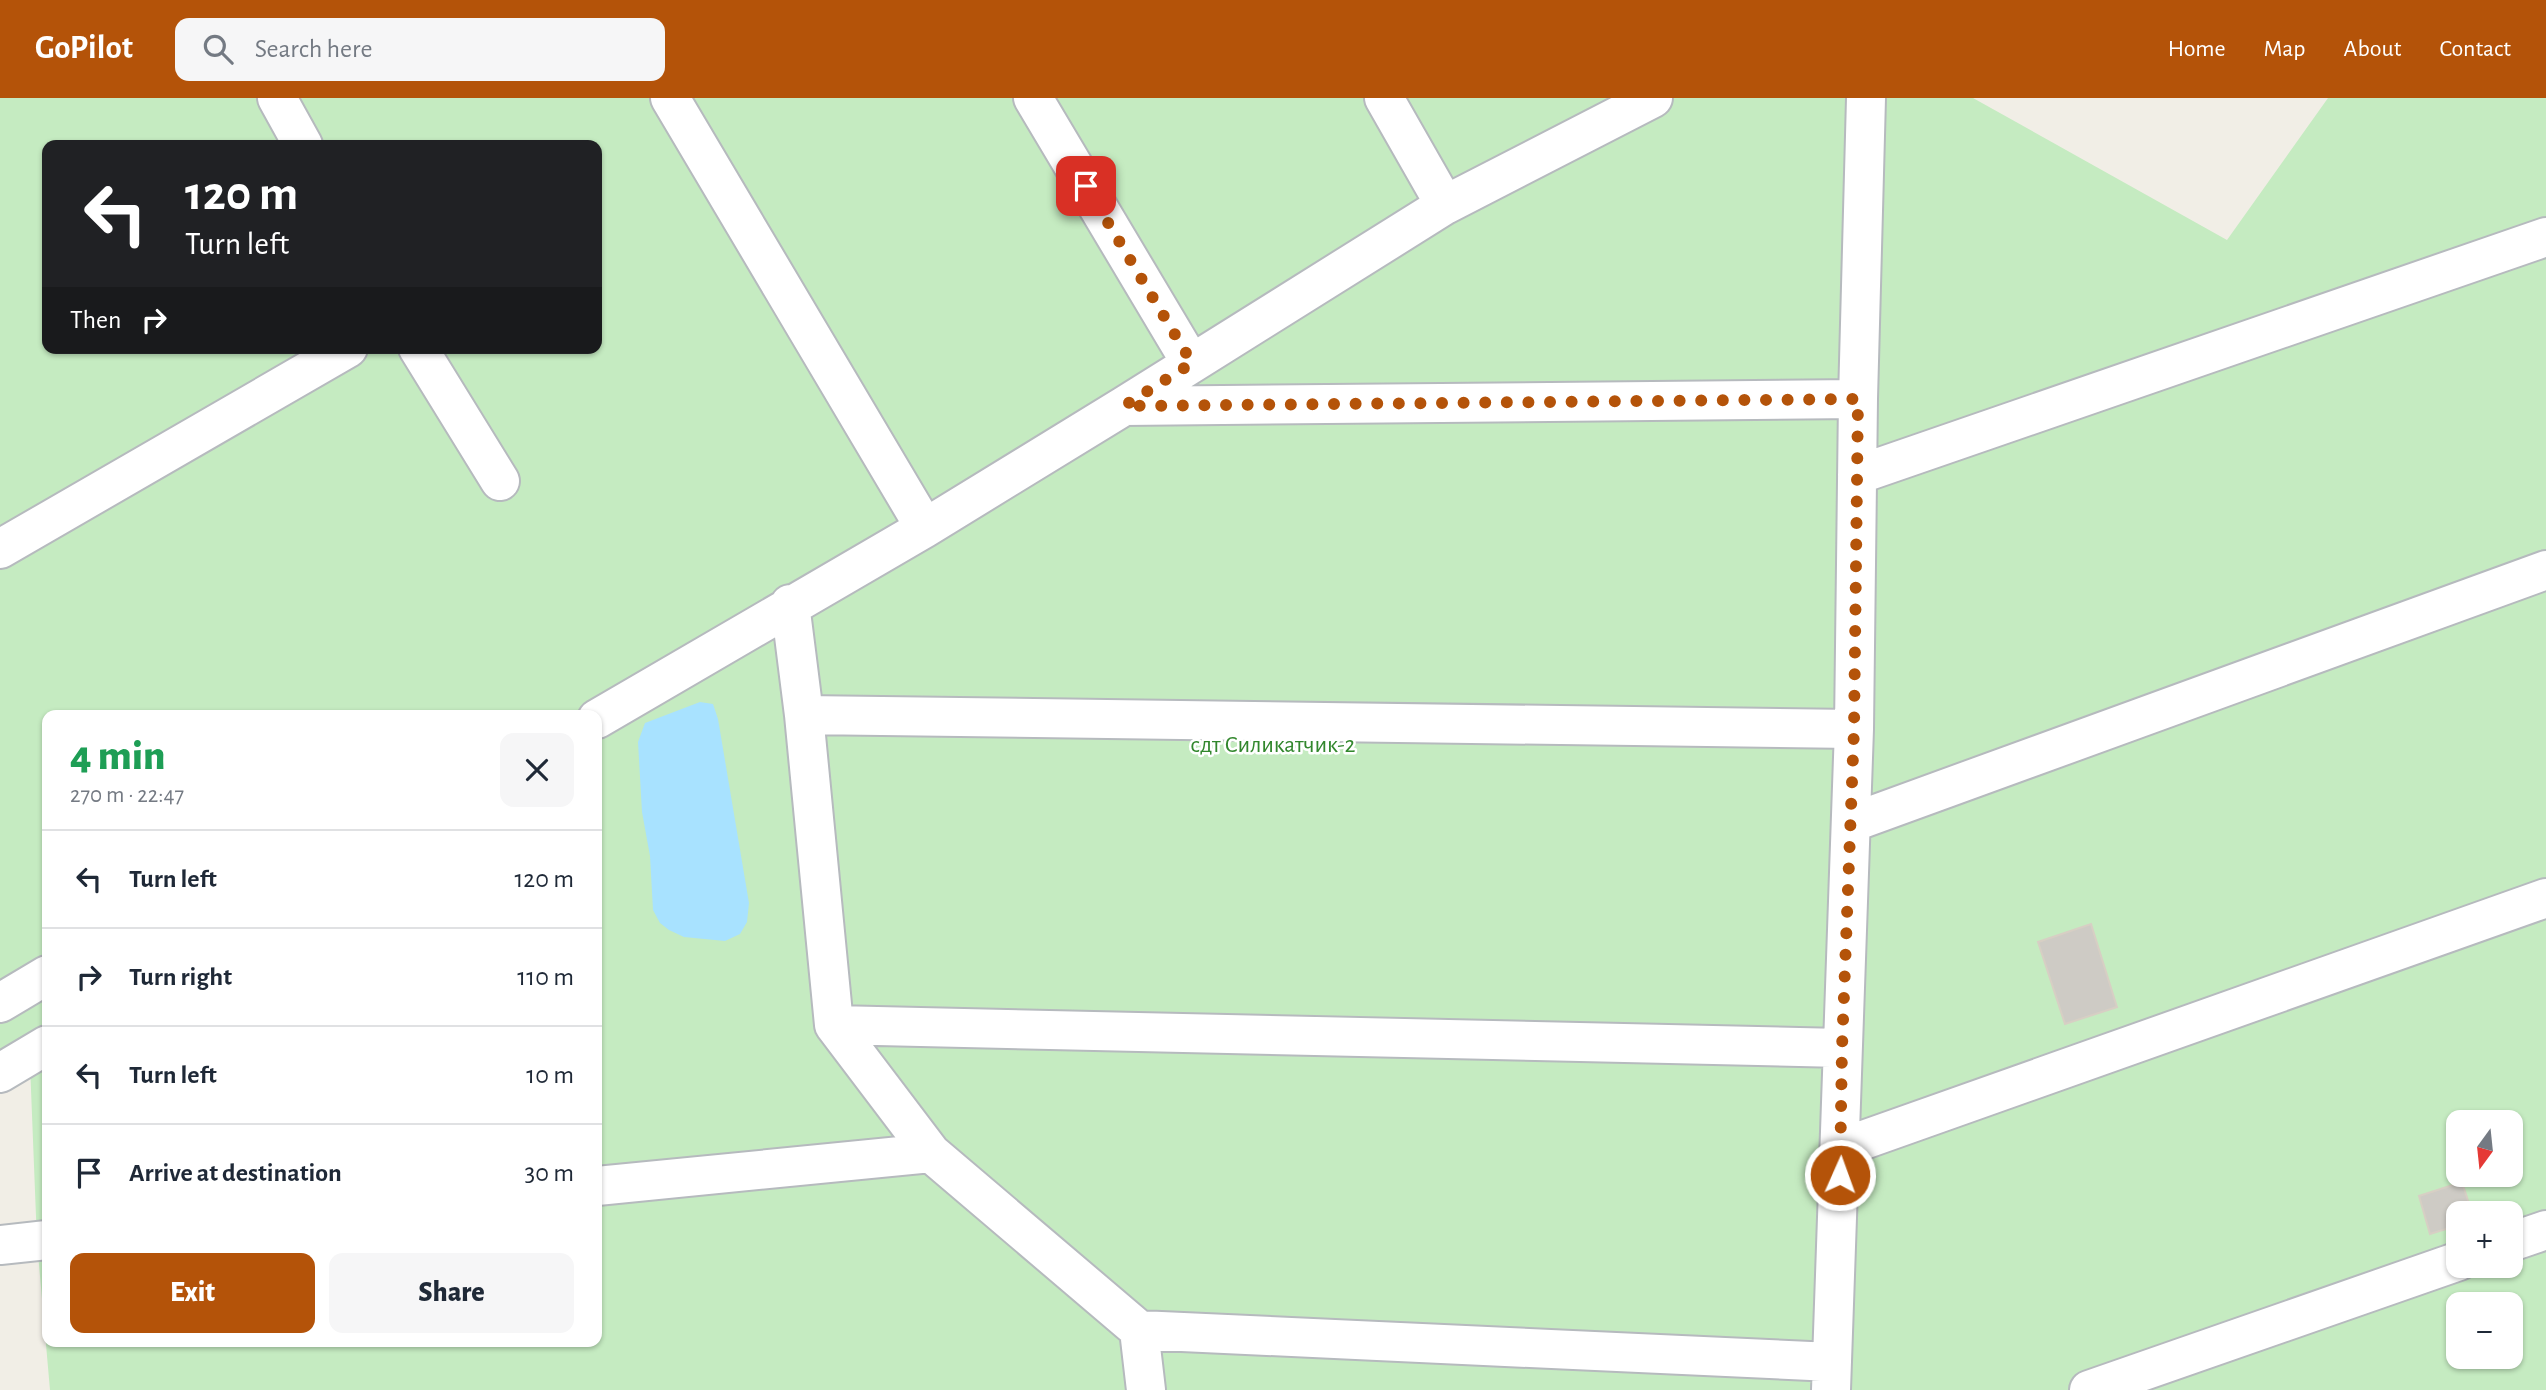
<!DOCTYPE html>
<html lang="en">
<head>
<meta charset="utf-8">
<style>
  :root { --surface:#fff; --page:#f6f6f7; --text:#1f2937; --muted:#747a83; --line:#e0e1e3; --accent:#b45309 }
  body { margin:0; font-family:"Alegreya Sans",sans-serif; background:var(--page); color:var(--text); height:100vh; display:flex; flex-direction:column; font-size:26px; white-space:nowrap }
  * { box-sizing:border-box; margin:0 }
  p { font-size:23px; color:var(--muted) }
  .icon { flex:none; width:38px; height:38px; fill:none; stroke:currentColor; stroke-width:2; stroke-linecap:round; stroke-linejoin:round }
  .map { position:relative; flex:1; overflow:hidden }
  .drawer { position:absolute; left:42px; top:612px; width:560px; height:637px; display:flex; flex-direction:column; background:var(--surface); border-radius:14px; box-shadow:0 2px 5px #0004 }
  .drawer>* { flex:none }
  .hud { position:absolute; left:42px; top:42px; width:560px; height:214px; border-radius:14px; box-shadow:0 2px 5px #0004; background:#202124; color:#fff; overflow:hidden }
  .needle { width:46px; rotate:195deg }
  .tools { position:absolute; left:2446px; top:1012px; display:grid; gap:14px }
  .tools a { display:grid; place-items:center; width:77px; height:77px; border-radius:14px; background:var(--surface); box-shadow:0 2px 5px #0004; font-size:35px }
  .pin { position:absolute; display:grid; place-items:center; width:60px; height:60px; color:#fff; margin:-30px; border-radius:14px; box-shadow:0 4px 10px #0006 }
  .me { position:absolute; width:77px; margin:-38px; rotate:2deg; stroke-linejoin:round; filter:drop-shadow(0 0 5px #0008) }
  .turn { display:flex; align-items:center; gap:24px; height:147px; padding:0 28px; font-size:32px }
  .turn .icon { width:91px; height:91px; stroke-width:2.5 }
  .turn b { display:block; font-size:49px; line-height:60px }
  .then { display:flex; align-items:center; height:66px; padding:0 28px; background:#0003; gap:14px; font-size:26px }
  .round { display:grid; place-items:center; flex:none; width:74px; height:74px; border-radius:14px; background:var(--page) }
  .head { display:flex; align-items:center; justify-content:space-between; height:119px; padding:0 28px }
  h1 { font-size:42px; font-weight:800; line-height:52px; color:#1e9e55 }
  .cta { display:flex; gap:14px; margin-top:auto; padding:14px 28px }
  .cta a { flex:1; height:80px; border-radius:14px; background:var(--accent); color:#fff; font-size:28px; font-weight:800; line-height:80px; text-align:center }
  .cta a+a { background:var(--page); color:var(--text) }
  ul { padding:0; list-style:none }
  li { display:flex; align-items:center; gap:21px; height:98px; padding:0 28px; border-top:2px solid var(--line) }
  li div { flex:1 }
  li b { display:block; font-size:26px }
  li em { font-style:normal }
  header { display:flex; align-items:center; gap:42px; box-sizing:border-box; height:98px; padding:0 35px; background:var(--accent); color:#fff }
  header strong { font-size:33px }
  nav { display:flex; gap:38px; margin-inline-start:auto; font-size:24px }
  .search { width:490px; height:63px; background:var(--page); display:flex; align-items:center; gap:18px; box-sizing:border-box; padding:0 24px; border-radius:14px; color:var(--muted); font-size:26px }
  .map>svg:first-child { display:block }
  .green { fill:#c5ebc1; fill-rule:evenodd }
  .water { fill:#a8e2ff }
  .building { fill:#cecbc5; stroke:#d7cfc4; stroke-width:2 }
  .lines { fill:none; stroke-linecap:round; stroke-linejoin:round }
  .minor-casing { stroke:#b6babe; stroke-width:42 }
  .minor { stroke:#fff; stroke-width:38 }
  .route { stroke:#b45309; stroke-width:12; stroke-dasharray:0 21.6 }
  .labels { text-anchor:middle; stroke-width:5; stroke-linejoin:round; paint-order:stroke }
  .park-label { font-size:24px; fill:#32872d; stroke:#fff }
</style>
</head>
<body>
<header>
<strong>GoPilot</strong>
<div class="search"><svg class="icon" aria-label="search" viewBox="0 0 24 24"><circle cx="10" cy="10" r="6"/><path d="M15 15l6 6"/></svg>Search here</div>
<nav><a>Home</a><a>Map</a><a>About</a><a>Contact</a></nav>
</header>
<div class="map">
<svg width="2546" height="1292" viewBox="0 0 2546 1292">
  <rect width="100%" height="100%" fill="#f1eee6"/>
  <path class="green" d="M0,0H1973L2227,142L2328,0H2546V1292H50L37,1144L30,966L0,973ZM47,47H597V250H47ZM47,618H597V1244H47ZM2459,1024H2511V1076H2459ZM2459,1115H2511V1167H2459ZM2459,1206H2511V1258H2459Z"/>
  <path class="water" d="M700,604L713,606L718,621L749,805L747,824L740,836L725,843L684,839L669,832L660,825L653,812L650,758L642,714L638,644L645,625Z"/>
  <path class="building" d="M2091,826L2117,909L2065,926L2038,844Z
    M2462,1084L2472,1115H2459V1127L2430,1136L2419,1098Z"/>
  <g class="lines">
    <g class="minor-casing">
      <path id="minor" d="M277,0L303,47
        M670,0L925,430
        M1033,0L1191,265
        M1384,0L1445,107
        M418,250L500,383
        M1124,308L1858,301
        M1857,377L2546,139
        M0,451L348,250
        M790,506L804,617L834,927L931,1055L1139,1232L1832,1264
        M804,617L1854,631
        M597,621L925,430L1124,308L1445,107L1653,0
        M1851,725L2546,472
        M0,905L47,877
        M834,927L1842,950
        M0,975L47,947
        M1841,1050L2546,800
        M597,1088L931,1055
        M2511,1144L2546,1132
        M0,1147L47,1142
        M1139,1232L1146,1292
        M1831,1292L1854,631L1858,301L1866,0
        M2089,1292L2459,1163"/>
    </g>
    <use href="#minor" class="minor"/>
  </g>
  <g class="lines">
    <path class="route" d="M1086,88L1192,265L1124,308L1858,301L1854,631L1842,950L1840,1077"/>
  </g>
  <g class="labels">
    <g class="park-label">
      <text x="1273" y="654">сдт Силикатчик-2</text>
    </g>
  </g>
</svg>
<div class="tools">
<a><svg class="needle" viewBox="-14 -14 28 28"><path d="M0-13l5 13h-10z" fill="#e53935"/><path d="M0 13l5-13h-10z" fill="#747a83"/></svg></a>
<a>+</a>
<a>−</a>
</div>
<div class="pin" style="left:1086px;top:88px;background:#d93025"><svg class="icon" aria-label="arrive" viewBox="0 0 24 24"><path d="M6 21V4h12l-3 4 3 4H6"/></svg></div>
<svg class="me" style="left:1840px;top:1077px" viewBox="-20 -20 40 40"><circle r="17" fill="#b45309" stroke="#fff" stroke-width="3"/><path d="M0-11L8 9 0 5-8 9z" fill="#fff"/></svg>
<div class="hud">
<div class="turn"><svg class="icon" aria-label="left" viewBox="0 0 24 24"><path d="M17 20v-9H6M10 6l-5 5 5 5"/></svg><div><b>120 m</b>Turn left</div></div>
<div class="then">Then<svg class="icon" aria-label="right" viewBox="0 0 24 24"><path d="M7 20v-9h11M14 6l5 5-5 5"/></svg></div>
</div>
<section class="drawer">
<div class="head"><div><h1>4 min</h1><p>270 m · 22:47</p></div><a class="round"><svg class="icon" aria-label="close" viewBox="0 0 24 24"><path d="M6 6l12 12M18 6L6 18"/></svg></a></div>
<ul>
<li><svg class="icon" aria-label="left" viewBox="0 0 24 24"><path d="M17 20v-9H6M10 6l-5 5 5 5"/></svg><div><b>Turn left</b></div><em>120 m</em></li>
<li><svg class="icon" aria-label="right" viewBox="0 0 24 24"><path d="M7 20v-9h11M14 6l5 5-5 5"/></svg><div><b>Turn right</b></div><em>110 m</em></li>
<li><svg class="icon" aria-label="left" viewBox="0 0 24 24"><path d="M17 20v-9H6M10 6l-5 5 5 5"/></svg><div><b>Turn left</b></div><em>10 m</em></li>
<li><svg class="icon" aria-label="arrive" viewBox="0 0 24 24"><path d="M6 21V4h12l-3 4 3 4H6"/></svg><div><b>Arrive at destination</b></div><em>30 m</em></li>
</ul>
<div class="cta"><a>Exit</a><a>Share</a></div>
</section>
</div>
</body>
</html>
